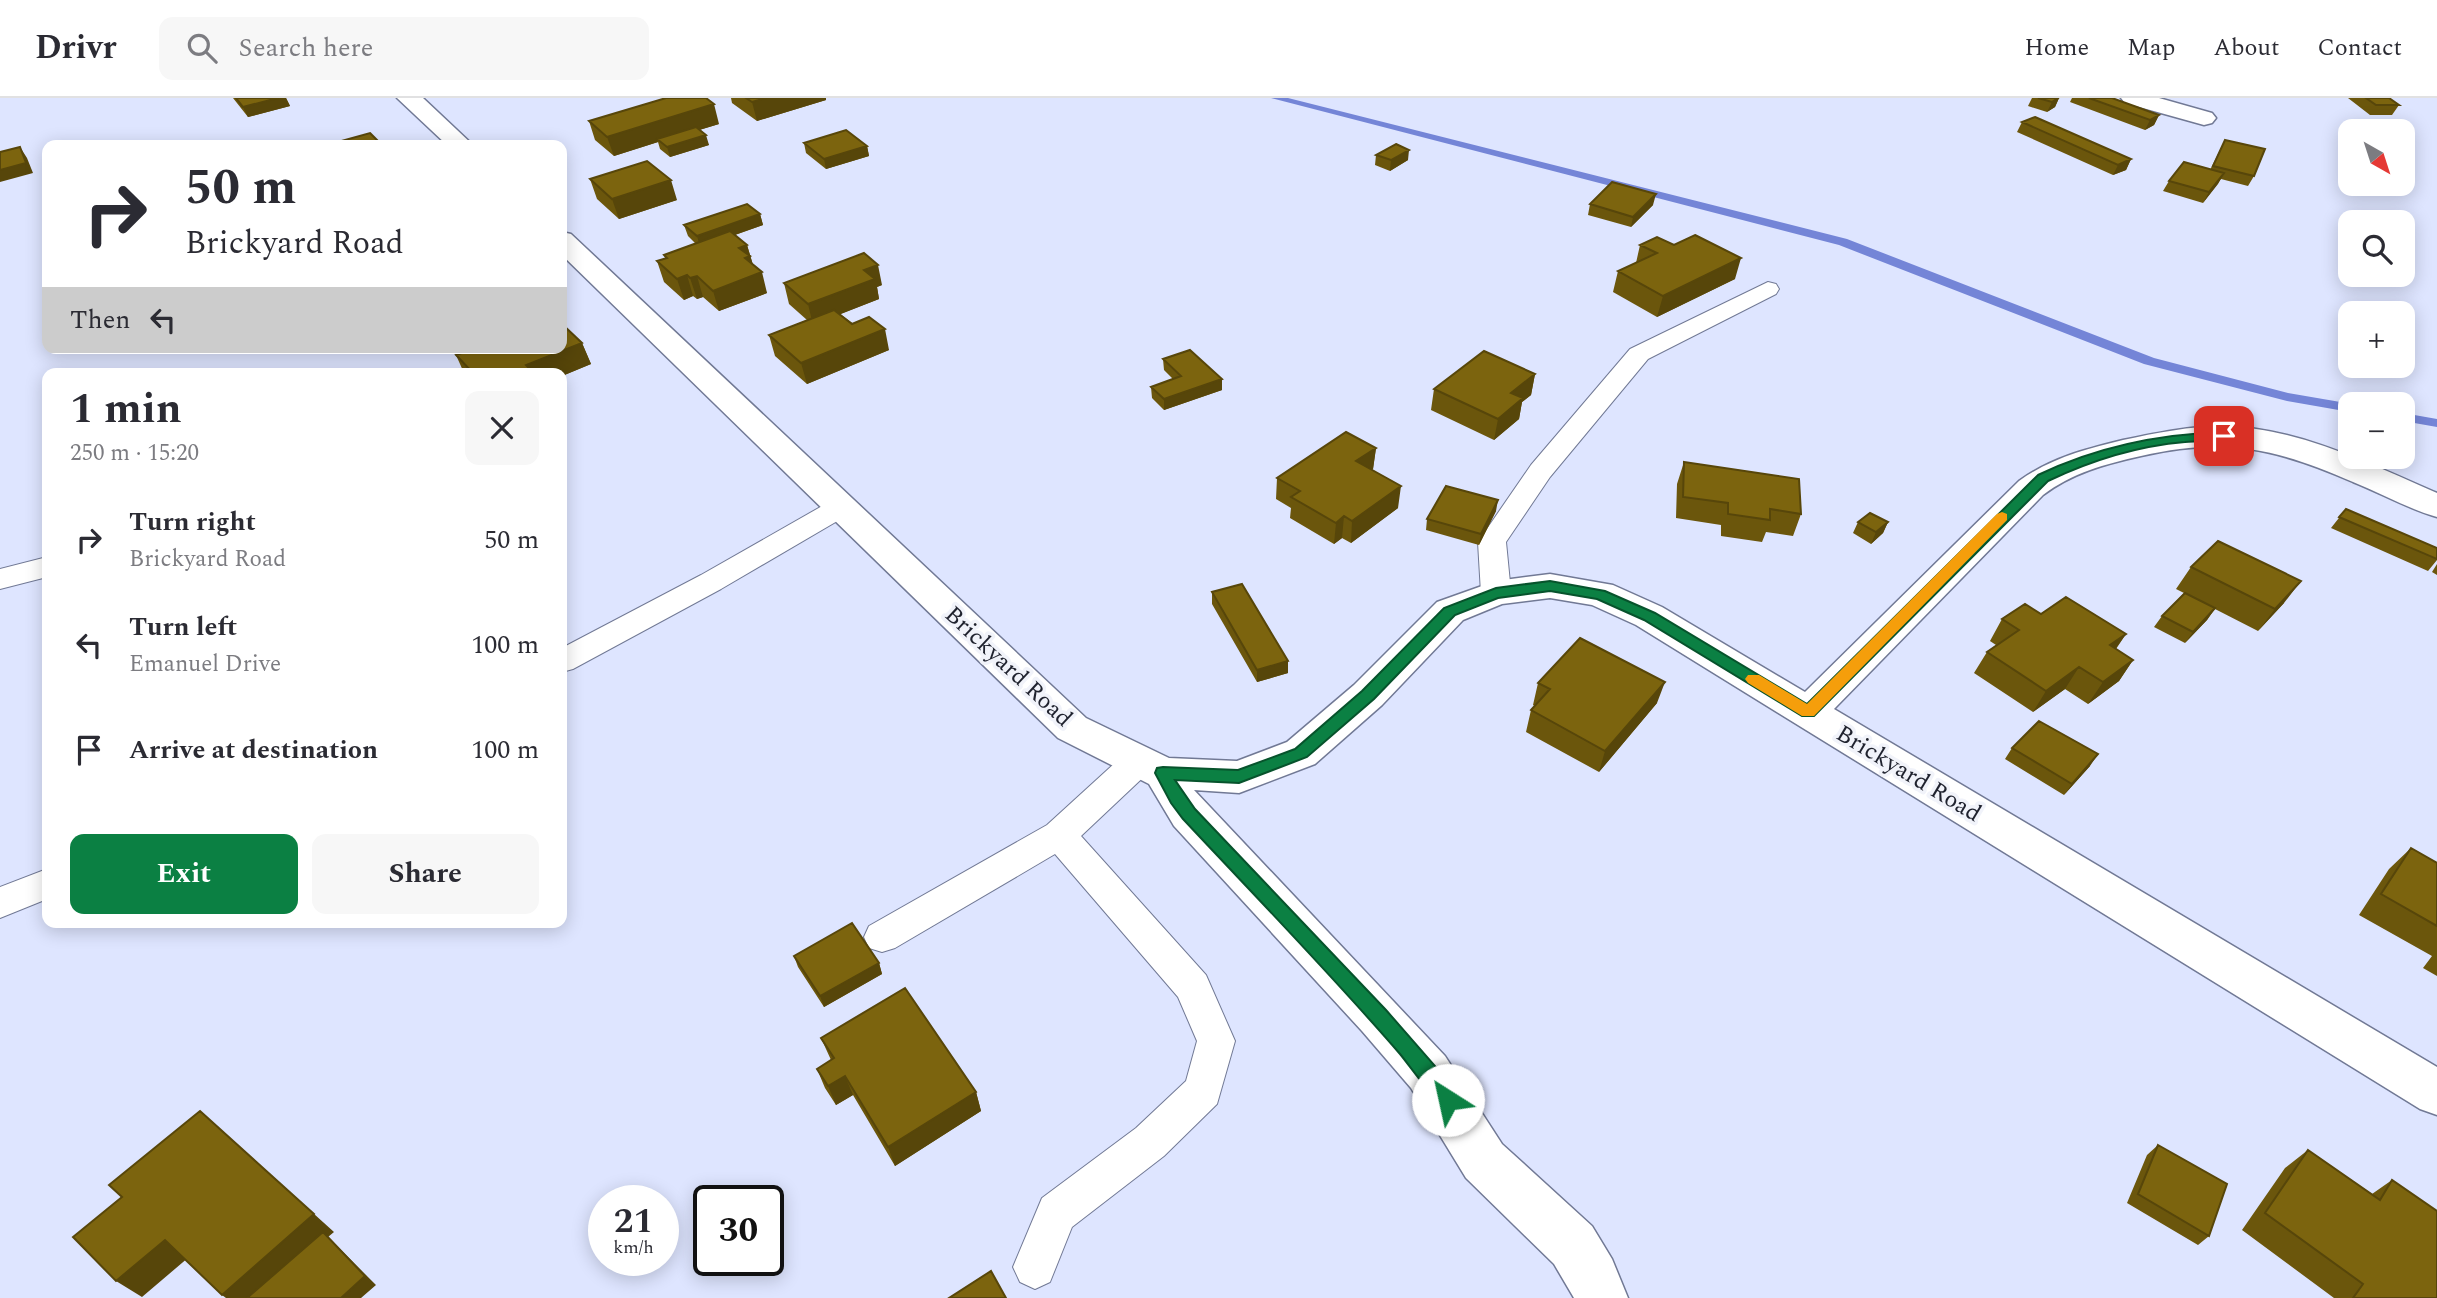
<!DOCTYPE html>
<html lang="en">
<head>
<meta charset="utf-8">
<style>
  :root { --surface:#fff; --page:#f7f7f7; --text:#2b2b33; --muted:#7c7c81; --line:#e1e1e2; --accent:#0b8043 }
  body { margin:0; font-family:Spectral,serif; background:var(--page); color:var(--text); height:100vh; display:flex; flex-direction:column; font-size:26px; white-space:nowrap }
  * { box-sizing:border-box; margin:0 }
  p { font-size:23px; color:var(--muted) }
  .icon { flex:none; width:38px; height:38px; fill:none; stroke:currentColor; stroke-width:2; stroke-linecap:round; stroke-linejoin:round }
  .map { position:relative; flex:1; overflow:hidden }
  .sheet { position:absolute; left:42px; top:270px; width:525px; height:560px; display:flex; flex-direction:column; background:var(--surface); border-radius:14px; box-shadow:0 4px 18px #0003 }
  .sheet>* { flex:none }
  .guide { position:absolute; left:42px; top:42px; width:525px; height:214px; border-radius:14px; box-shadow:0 4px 18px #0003; background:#fff; color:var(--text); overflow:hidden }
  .needle { width:46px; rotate:141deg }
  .tools { position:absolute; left:2338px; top:21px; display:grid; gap:14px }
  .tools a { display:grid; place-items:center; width:77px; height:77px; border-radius:14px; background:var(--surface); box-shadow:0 4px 18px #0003; font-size:35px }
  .speed { position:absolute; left:588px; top:1087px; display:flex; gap:14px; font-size:35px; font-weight:700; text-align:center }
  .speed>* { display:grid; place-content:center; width:91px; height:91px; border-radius:50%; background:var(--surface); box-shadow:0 4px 18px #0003; line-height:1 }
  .speed small { font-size:18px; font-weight:400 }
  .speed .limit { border:4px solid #111; border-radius:10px; background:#fff; color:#111 }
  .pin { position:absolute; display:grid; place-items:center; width:60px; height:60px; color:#fff; margin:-30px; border-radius:14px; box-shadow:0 4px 10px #0006 }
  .me { position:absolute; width:77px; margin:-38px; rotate:325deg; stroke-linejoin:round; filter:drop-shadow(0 0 5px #0008) }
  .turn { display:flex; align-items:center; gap:24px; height:147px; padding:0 28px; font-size:32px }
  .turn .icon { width:91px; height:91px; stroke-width:2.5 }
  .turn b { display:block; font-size:49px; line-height:60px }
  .then { display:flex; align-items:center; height:66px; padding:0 28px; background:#0003; gap:14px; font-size:26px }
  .round { display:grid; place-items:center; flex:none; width:74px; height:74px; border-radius:14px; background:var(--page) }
  .summary { display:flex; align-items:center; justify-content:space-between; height:119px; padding:0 28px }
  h1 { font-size:42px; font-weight:700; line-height:52px }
  .action { display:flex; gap:14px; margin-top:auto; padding:14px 28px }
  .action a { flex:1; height:80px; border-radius:14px; background:var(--accent); color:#fff; font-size:28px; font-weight:700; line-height:80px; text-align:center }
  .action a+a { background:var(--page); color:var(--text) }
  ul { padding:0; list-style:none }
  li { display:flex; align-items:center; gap:21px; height:105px; padding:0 28px }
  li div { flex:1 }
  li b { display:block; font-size:26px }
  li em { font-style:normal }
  header { display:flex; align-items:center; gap:42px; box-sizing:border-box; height:98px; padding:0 35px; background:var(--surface); border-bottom:2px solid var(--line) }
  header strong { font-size:33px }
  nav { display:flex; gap:38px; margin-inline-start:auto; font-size:24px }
  .search { width:490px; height:63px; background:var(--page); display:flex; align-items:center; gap:18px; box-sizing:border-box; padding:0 24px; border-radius:14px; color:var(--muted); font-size:26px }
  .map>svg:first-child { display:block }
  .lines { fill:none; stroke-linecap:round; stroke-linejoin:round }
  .stream { fill:#7485d7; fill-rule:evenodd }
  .lane-casing { stroke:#717995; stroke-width:2 }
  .street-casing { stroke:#717995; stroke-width:3 }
  .lane { fill:#fff; fill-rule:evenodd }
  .street { fill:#fff; fill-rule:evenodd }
  .wall { fill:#6b560c }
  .shaded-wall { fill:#57460a }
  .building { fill:#7c640e; stroke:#57460a; stroke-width:2 }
  .route { fill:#0b8043; stroke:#07532c; stroke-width:2 }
  .slow { fill:#f59e0b }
  .labels { text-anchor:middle; stroke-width:7; stroke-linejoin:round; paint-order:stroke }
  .street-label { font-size:24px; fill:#1f222e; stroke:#f1f3fa }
</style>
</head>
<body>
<header>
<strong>Drivr</strong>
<div class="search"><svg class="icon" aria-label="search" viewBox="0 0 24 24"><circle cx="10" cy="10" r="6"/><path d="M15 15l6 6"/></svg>Search here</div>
<nav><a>Home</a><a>Map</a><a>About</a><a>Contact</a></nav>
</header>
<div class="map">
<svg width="2437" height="1200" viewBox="0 0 2437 1200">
  <rect width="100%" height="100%" fill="#dee5ff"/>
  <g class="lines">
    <path class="stream" d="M1271,0H1288L1847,141L2154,260L2288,295L2352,306L2350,314L2287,303L2144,266L1839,147Z
      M2403,315L2437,321V329L2403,323Z"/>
    <g class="lane-casing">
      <path id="lane" d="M1768,184L1776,186L1779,191L1776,196L1648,261L1550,379L1506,444L1511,495L1506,502L1496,505L1486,502L1481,495L1478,444L1531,367L1630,251Z
        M841,400L851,403L855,409L851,415L721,491L573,571L562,574V550L701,477L831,403Z
        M47,459V479L0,491V471Z
        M1139,650L1151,654L1155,663L1151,672L1081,738L1206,877L1235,943L1217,1006L1164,1058L1072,1129L1050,1184L1035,1191L1020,1184L1013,1169L1042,1100L1136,1030L1186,983L1197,943L1178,899L1055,756L895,850L882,854L869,850L864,839L869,828L1047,727L1127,654Z
        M47,771V801L0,820V789Z"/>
    </g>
    <g class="street-casing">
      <path id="street" d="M397,0H423L473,47H447Z
        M2121,0H2159L2212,15L2216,20L2212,25L2204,27L2125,5Z
        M562,134L571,136L1086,620L1169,660L1237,663L1287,644L1354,587L1437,504L1496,483L1550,476L1613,487L1662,509L1805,594L2019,383C2051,360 2086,351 2123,342C2156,335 2190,328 2224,328C2298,330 2370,366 2437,395V419C2408,411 2381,395 2353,384C2276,350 2224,339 2141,358C2105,366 2072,375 2043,397L1834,611L2437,969V1017L2420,1011L1636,527L1592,507L1550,500L1502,506L1463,522L1382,607L1315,666L1239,695L1194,692L1445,958L1502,1046L1592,1128L1612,1161L1628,1200H1574L1554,1166L1466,1080L1411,990L1362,933L1174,728L1149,686L1058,640L562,157Z"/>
    </g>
    <use href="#lane" class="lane"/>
    <use href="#street" class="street"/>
  </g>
  <path class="wall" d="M233,0H286L290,8L248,19Z
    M731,0H826V2L757,23L732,5Z
    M2032,0H2059L2055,9L2047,14L2028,8Z
    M2072,0H2112L2159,17L2154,27L2145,32L2070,4Z
    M2348,0H2389L2399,7L2392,17H2370Z
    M589,23L719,26L699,32L709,47L670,59L660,51L658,44L614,58L595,42Z
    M2022,24L2131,61L2126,72L2113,77L2017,34Z
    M2225,42L2254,78L2248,88L2221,81L2203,105L2163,93L2169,83L2210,72Z
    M804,45L867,48L869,58L826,71L806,55Z
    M1376,57L1408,62L1390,73L1375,67Z
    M590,81L677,102L619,121L597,101Z
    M1590,106L1653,107L1631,129L1588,117Z
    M760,116L763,127L735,137L747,147L753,167L767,195L719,213L703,199L697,201L693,198L684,202L664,184L657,163L665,160L664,157L696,146L688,138L684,127Z
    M1640,147L1735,181L1657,219L1613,194L1618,173L1636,165Z
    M784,185L882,187L877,189L879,201L840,216L889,252L807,286L775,258L769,237L807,222L789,206Z
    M582,245L591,266L562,278V275H464L456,257H457L451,250H562Z
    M1163,261L1222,281V292L1164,312L1152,300L1151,289L1173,281L1164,272Z
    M1535,276L1531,297L1522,304L1519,321L1494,342L1431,312L1434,291Z
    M1376,350L1373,371L1372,372L1398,410L1351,445L1342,440L1334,446L1290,420L1291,410L1276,401L1277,380Z
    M1684,364L1801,416L1793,438L1766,434L1762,444L1721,438V427L1676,420L1677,386Z
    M2346,411L2437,450V462L2428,473L2331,430Z
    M1496,413L1479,447L1426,432L1427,421Z
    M1858,424H1888L1883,435L1871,446L1853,435Z
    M2437,466V477L2432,474Z
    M2191,469L2284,505L2258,533L2215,511L2207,522L2185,545L2154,529L2162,518L2184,495L2176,491Z
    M1212,494L1288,563V575L1257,584L1212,506Z
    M2041,516L2126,536L2116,551L2133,562L2119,583L2088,606L2065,591L2033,614L1974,575L1987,554L1996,547L1990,543L2002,521Z
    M1538,585L1657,605L1599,674L1526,634L1531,612L1535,608L1533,607Z
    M2012,650L2090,668L2064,697L2005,661Z
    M2411,750L2437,765V878L2423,870L2432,858L2359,817L2389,771Z
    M794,858L879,865L882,876L824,909L798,869Z
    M821,940L976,994L981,1013L895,1068L853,997L836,1007L825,990L817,971L831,962Z
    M2158,1047L2209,1138L2198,1147L2127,1105L2147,1057Z
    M2308,1052L2372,1096L2392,1082L2437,1200H2334L2242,1132L2285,1070Z"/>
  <path class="shaded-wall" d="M278,0H286L290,8L248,19L243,9Z
    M766,0H826V2L757,23L752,4Z
    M2058,0H2059L2055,9L2047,14L2052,4Z
    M714,6L719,26L660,44L657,41L658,44L614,58L607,39Z
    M2159,17L2154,27L2145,32L2150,22Z
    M706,37L709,47L670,59L667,49Z
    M867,48L869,58L826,71L824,61Z
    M20,49L27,60L33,75L0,84V72Z
    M1409,52L1408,62L1390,73L1391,62Z
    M2131,61L2126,72L2113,77L2118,67Z
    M2224,75L2218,86L2203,105L2209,94Z
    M671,82L677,102L619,121L612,101Z
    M1656,96L1653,107L1631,129L1633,119Z
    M760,116L763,127L700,149L697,138Z
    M747,147L753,167L762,174L767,195L719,213L713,193L739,150Z
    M1741,160L1735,181L1657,219L1663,198Z
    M878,167L882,187L877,189L879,201L813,227L808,206L864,172Z
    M687,177L693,198L684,202L677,181Z
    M697,178L703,199L697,201L690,180Z
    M885,231L889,252L807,286L801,265Z
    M582,245L591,266L562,278V275H529L526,267Z
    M383,250H395L385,254Z
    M456,250H461L465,260L461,261Z
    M1535,276L1531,297L1522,304L1519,321L1494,342L1498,321L1511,295Z
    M1222,281V292L1164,312V301Z
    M1376,350L1373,371L1354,385L1356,363Z
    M1401,388L1398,410L1351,445L1352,423Z
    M1498,402L1496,413L1479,447L1481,436Z
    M1344,418L1342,440L1334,446L1336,425Z
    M1888,424L1883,435L1871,446L1876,434Z
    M2301,483L2284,505L2258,533L2275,511Z
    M2215,510L2207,522L2185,545L2193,534Z
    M2126,536L2111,557L2110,547Z
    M2133,562L2119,583L2088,606L2103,584Z
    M1288,563V575L1257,584V572Z
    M2079,569L2065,591L2033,614L2046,593Z
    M1665,584L1657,605L1599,674L1605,653Z
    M2098,656L2090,668L2064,697L2072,686Z
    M879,865L882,876L824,909L820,898Z
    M845,978L853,997L836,1007L828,988Z
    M976,994L981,1013L895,1068L888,1049Z
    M200,1013L334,1134L328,1139L376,1187L361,1200H226L222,1197Z
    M165,1142L189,1159L142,1199L116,1183Z"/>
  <path class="building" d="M236,0H278L243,9Z
    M666,0H706L714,6L607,39L589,23Z
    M746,0H766L752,4Z
    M2038,0H2058L2052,4Z
    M2089,0H2112L2159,17L2150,22Z
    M2366,0H2389L2399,7H2376Z
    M2035,19L2131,61L2118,67L2022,24Z
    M696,29L706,37L667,49L657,41Z
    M846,32L867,48L824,61L804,45Z
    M370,35L382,47H327Z
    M2225,42L2265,51L2254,78L2213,68Z
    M1396,46L1409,52L1391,62L1376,57Z
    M20,49L26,65L0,72V54Z
    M647,63L671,82L612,101L590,81Z
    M2184,64L2224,75L2209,94L2169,83Z
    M1612,84L1656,96L1633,119L1590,106Z
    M747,106L760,116L697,138L684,127Z
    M730,133L747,147L739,150L750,158L745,160L762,174L713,193L697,178L690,180L687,177L677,181L657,163L667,160L664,157Z
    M1695,137L1741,160L1663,198L1618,173L1657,155L1640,147L1657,139L1674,147Z
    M864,155L878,167L864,172L875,181L808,206L784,185Z
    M834,212L852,226L869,219L885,231L801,265L769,237Z
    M562,226L582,245L526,267L534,275H473L456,257L467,253L464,250H562Z
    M1190,252L1222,281L1164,301L1151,289L1181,278L1163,261Z
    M1484,253L1535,276L1511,295L1523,300L1498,321L1434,291Z
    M1346,334L1376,350L1356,363L1401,388L1352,423L1344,418L1336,425L1291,399L1300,393L1277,380Z
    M1684,364L1799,381L1801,416L1770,411V422L1728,416V405L1683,399Z
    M1446,388L1498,402L1481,436L1427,421Z
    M2346,411L2437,450V461L2339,419Z
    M1870,415L1888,424L1876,434L1858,424Z
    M2218,443L2301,483L2275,511L2191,469Z
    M1242,486L1288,563L1257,572L1212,494Z
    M2185,495L2215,510L2193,534L2162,518Z
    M2066,499L2126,536L2110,547L2133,562L2103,584L2079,569L2046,593L1987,554L2019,532L2002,521L2025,506L2041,516Z
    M1580,540L1665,584L1605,653L1531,612L1550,591L1538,585Z
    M2039,623L2098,656L2072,686L2012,650Z
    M2411,750L2437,765V828L2381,796Z
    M852,825L879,865L820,898L794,858Z
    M905,890L976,994L888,1049L845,978L828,988L817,971L834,960L821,940Z
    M200,1013L314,1116L222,1197L165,1142L116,1183L73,1139L122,1099L109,1087Z
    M2158,1047L2227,1086L2209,1138L2138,1096Z
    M2308,1052L2380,1102L2392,1082L2437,1113V1200H2353L2363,1186L2265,1115Z
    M323,1134L365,1178L341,1200H247Z
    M991,1173L1006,1200H949Z"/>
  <path class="route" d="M2224,334L2229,336V341C2215,344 2199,342 2185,344C2138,348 2090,363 2048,383L1814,618H1802L1644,522L1597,501L1550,493L1498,500L1455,517L1374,601L1307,659L1239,685L1175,682L1195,711L1386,912L1435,968L1458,1002L1455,1009L1448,1012C1437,1007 1410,968 1400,956C1330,875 1256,799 1183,721L1171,705L1155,675L1157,670L1163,669L1238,672L1295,651L1362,593L1444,510L1496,490L1550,483L1605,493L1655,515L1807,606L2038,377C2096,349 2160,336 2224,334Z"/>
  <path class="slow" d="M2002,414L2007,416V422L1814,618H1802L1748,585L1745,581L1748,577H1759L1807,606L1997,416Z"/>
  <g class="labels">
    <g class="street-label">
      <text transform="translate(1009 568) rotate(43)" y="8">Brickyard Road</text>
      <text transform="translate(1909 675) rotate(31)" y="8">Brickyard Road</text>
    </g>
  </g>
</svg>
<div class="tools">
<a><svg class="needle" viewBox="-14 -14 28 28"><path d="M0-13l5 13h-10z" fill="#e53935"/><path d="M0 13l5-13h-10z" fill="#7c7c81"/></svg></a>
<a><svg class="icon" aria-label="search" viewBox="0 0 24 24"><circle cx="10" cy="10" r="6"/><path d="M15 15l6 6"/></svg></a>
<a>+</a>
<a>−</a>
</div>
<div class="speed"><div>21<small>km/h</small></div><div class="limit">30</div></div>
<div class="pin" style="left:2224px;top:338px;background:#d93025"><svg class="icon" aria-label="arrive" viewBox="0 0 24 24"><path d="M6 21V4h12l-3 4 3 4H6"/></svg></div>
<svg class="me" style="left:1448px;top:1002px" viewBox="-20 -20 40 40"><circle r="19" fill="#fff"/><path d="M0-13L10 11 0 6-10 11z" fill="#0b8043"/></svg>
<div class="guide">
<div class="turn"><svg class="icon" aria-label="right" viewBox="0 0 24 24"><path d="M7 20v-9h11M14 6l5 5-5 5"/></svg><div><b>50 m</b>Brickyard Road</div></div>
<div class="then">Then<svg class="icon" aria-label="left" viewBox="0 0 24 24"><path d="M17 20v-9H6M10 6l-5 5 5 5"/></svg></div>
</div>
<section class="sheet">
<div class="summary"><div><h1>1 min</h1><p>250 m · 15:20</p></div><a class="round"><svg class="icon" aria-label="close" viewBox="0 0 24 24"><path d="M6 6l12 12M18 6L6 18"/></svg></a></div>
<ul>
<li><svg class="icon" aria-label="right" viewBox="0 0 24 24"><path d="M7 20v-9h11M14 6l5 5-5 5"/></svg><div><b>Turn right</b><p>Brickyard Road</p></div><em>50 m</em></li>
<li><svg class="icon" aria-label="left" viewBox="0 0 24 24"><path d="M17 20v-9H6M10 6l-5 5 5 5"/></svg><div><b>Turn left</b><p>Emanuel Drive</p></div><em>100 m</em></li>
<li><svg class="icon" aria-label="arrive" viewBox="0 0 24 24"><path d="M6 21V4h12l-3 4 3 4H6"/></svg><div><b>Arrive at destination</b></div><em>100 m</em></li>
</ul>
<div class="action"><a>Exit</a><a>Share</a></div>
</section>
</div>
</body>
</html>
